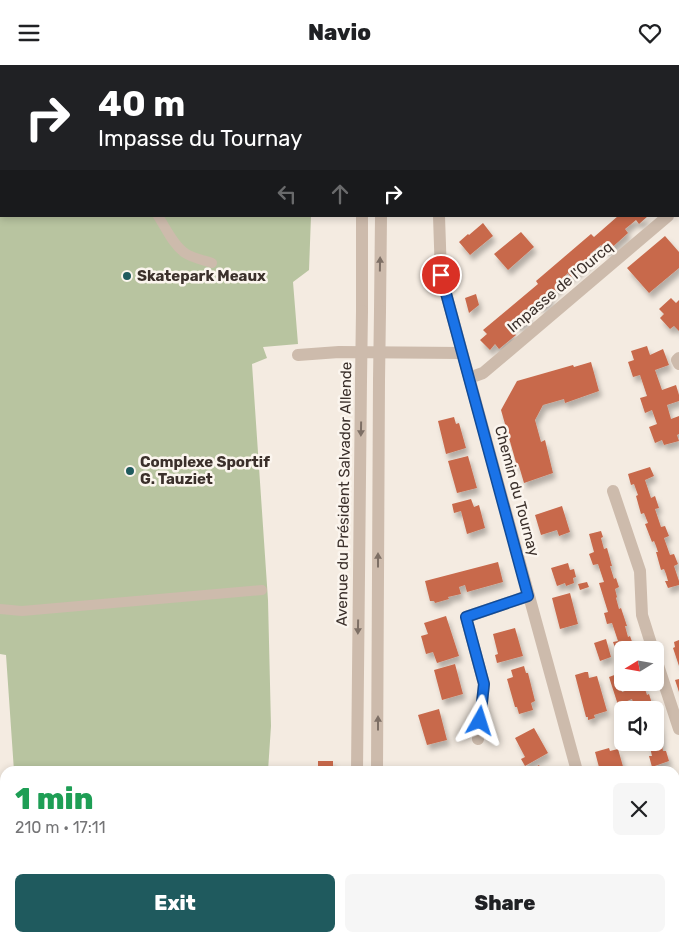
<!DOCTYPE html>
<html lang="en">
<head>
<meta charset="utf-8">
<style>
  :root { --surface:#fff; --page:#f6f6f6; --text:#202124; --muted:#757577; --accent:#1f5a5e }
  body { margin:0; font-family:Rubik,sans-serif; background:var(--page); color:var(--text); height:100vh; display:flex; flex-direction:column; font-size:19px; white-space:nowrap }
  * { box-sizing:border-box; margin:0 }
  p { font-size:16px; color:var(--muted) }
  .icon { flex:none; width:28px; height:28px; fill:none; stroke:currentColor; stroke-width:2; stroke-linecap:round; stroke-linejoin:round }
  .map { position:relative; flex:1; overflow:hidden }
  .panel { position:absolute; left:0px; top:701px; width:680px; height:176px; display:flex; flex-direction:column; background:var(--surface); border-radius:15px 15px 0 0; box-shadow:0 2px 8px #0003 }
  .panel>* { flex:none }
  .banner { position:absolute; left:0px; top:0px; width:680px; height:152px; box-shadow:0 2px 8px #0003; background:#202124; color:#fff; overflow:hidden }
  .needle { width:32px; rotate:259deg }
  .buttons { position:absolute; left:614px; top:576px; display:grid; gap:10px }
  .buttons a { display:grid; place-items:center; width:50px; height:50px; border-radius:8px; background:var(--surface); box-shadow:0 2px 8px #0003; font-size:25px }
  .pin { position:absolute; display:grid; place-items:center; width:42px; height:42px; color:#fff; margin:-21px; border:2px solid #fff; border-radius:50%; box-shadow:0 1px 5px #0007 }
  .me { position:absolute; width:55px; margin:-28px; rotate:6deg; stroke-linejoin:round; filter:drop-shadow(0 0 4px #0008) }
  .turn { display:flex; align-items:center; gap:18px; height:105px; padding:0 15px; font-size:22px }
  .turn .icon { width:65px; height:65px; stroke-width:2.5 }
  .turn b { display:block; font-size:35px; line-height:42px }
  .lanes { display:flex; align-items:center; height:48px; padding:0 15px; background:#0003; justify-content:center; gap:25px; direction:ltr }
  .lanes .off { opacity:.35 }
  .round { display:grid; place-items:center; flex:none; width:52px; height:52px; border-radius:8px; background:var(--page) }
  .summary { display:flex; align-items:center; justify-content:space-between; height:85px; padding:0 15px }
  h1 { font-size:30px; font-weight:800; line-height:38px; color:#1e9e55 }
  .action { display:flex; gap:10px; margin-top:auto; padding:10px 15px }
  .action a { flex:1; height:58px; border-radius:8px; background:var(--accent); color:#fff; font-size:20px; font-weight:800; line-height:58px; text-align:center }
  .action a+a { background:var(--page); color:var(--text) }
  header { display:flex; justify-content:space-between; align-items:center; height:65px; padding:0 15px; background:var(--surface); font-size:22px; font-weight:800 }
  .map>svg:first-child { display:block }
  .green { fill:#b8c4a0 }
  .building { fill:#c8694b; filter:url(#shadow) }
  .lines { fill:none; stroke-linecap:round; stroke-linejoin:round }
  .pedestrian { stroke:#cdbbac; stroke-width:10 }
  .minor { stroke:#cdbbac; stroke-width:12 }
  .tertiary { stroke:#cdbbac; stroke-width:12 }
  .tertiary-bridge { stroke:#cdbbac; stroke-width:12 }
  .oneway { fill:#7d6f65 }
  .route-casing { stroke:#114b97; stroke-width:12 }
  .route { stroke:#1a73e8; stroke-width:9 }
  .poi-dot { fill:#1f5a5e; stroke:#fbf5ee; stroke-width:2 }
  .labels { text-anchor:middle; stroke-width:5; stroke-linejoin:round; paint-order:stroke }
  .poi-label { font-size:15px; font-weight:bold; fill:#3b302b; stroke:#fbf5ee; text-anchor:start }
  .street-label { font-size:15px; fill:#3b302b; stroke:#fbf5ee }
</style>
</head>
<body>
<header><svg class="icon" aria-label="menu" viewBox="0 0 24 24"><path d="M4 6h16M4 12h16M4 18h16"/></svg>Navio<svg class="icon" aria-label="heart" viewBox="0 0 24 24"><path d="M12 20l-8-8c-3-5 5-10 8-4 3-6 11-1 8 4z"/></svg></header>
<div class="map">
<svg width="679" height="877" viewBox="0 0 679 877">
  <defs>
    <filter id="shadow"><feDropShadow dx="3" dy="5.5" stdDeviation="2.5" flood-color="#0004"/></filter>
  </defs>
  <rect width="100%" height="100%" fill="#f4ebe1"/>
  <path class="green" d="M0,0H316V1H1V151H311L309,205L293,217L298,279L263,282L267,293L252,299L268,535L271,661L268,706H14L6,590L0,589Z"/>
  <path class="building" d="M618,151H648L639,159L636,155L630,160L625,164L628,168L607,187L601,180L590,189L593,193L588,198L571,212L568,208L558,217L561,221L549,231L552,234L541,243L537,238L526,248L530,253L519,262L515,258L509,263L516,270L499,284L495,279L490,285L480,275L487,269L483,265L538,219L536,216L591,169L594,172Z
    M483,158L493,171L470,190L459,177L468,169L469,170Z
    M521,167L534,182L508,205L494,189Z
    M665,171L679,187V203L649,228L627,203Z
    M476,229L479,240L469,248L465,233Z
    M671,233L676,238L679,235V266L674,261L670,264L660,253L664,249L659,244Z
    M647,281L650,290L663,284L669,300L655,305L662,325L676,320L679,330V336L667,340L671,354L679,351V369L677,370L679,376L664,380L662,375L655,378L649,362L657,359L652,345L645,348L640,333L647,331L640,310L633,312L628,297L634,295L631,286Z
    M591,297L599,326L565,338L564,334L543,340L535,355L541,377L545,375L553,408L524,418L519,401H517L501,345L517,316L573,300L574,302Z
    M454,352L456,359L459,358L466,383L446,389L438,356Z
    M468,391L477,423L457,428L448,396Z
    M650,402L654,411L645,415L651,433L655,431L659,443L655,444L661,462L665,461L669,471L664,473L670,490L674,489L678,499L674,501L679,516V520L668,523L665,516H668L666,509L664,504L661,505L656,487H658L656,481L654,476L652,477L645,459L648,458L644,448L641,449L636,431L638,430L634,419L631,420L628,409Z
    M471,434L474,442L479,440L485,463L467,469L461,446L454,448L452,439Z
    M562,441L570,467L559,471L557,465L541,470L535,450Z
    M601,466L603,472L601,473L604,484L607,483L612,501H610L614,514L616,513L619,522L615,524L617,532L616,533L619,544L621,543L627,561H625L628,572L630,571L635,585H622V603L613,577L618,576L612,558L607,559L604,548L608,547L599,518L604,517L598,499L593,500L589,489L594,487L589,469Z
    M498,497L503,517L467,527L465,520L459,522L461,529L448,532L449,534L435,538L434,536H430L425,516Z
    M568,498L570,505L574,504L576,512L573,513L574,518L566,521L565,518L557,521L551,503Z
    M587,517L589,522L580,525L578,519Z
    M570,528L578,559L560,564L552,533Z
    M446,551L459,591L437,598L433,587L426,589L421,571L428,569L424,558Z
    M515,563L523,591L497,598L495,590L498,589L493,569Z
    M606,574L611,592L600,596L594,578Z
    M679,575V601L673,583L675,582L674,577Z
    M455,599L463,629L442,635L434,605Z
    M524,601L526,608H528L535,636L531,638L533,645L519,649L517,642H515L507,614L513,612L511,605Z
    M585,607H588L589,613L597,611L607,646L594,650L595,653L588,655V652H586L575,610Z
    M617,609L622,627L633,623L631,618H643L647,630L649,629L654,645H640L639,643L635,644L632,634L618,640L609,612Z
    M679,614V627L675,615Z
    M439,644L447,675L427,680L418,650Z
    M658,657L661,668H660L662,676H661L663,686H666L669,696L652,702L649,691H652L649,678H655V658Z
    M534,663L548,688L525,701L521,694L525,692L515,673Z
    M609,683L610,686L618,684L624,705L616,706H600L595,687Z
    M318,696H333V706H318Z
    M539,700L542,706H528Z
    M679,814V823L676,825L675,816Z
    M21,872H85V877H21Z
    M263,872H278V877H263Z
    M513,872H535L537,877H515Z"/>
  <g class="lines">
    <path class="pedestrian" d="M0,130H1
      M158,151C166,163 173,180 185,188C192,193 203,195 212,198
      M0,544L22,546L262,525"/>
    <path class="minor" d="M439,151L441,210L577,706
      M298,290L339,287L462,288
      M679,293L677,295L679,299
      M469,313L483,308L668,151
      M613,426L640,506L642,550L653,585
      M655,591L679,664
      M478,674L484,619L466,552L528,531
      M612,872L613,877"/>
    <path class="tertiary" d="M363,1V0
      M382,1V0
      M362,246V151
      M380,246L381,151
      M357,706L361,315
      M377,706L379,315
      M675,741L679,736
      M621,872L623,877
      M356,877V872
      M377,877V872
      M561,877L563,872
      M572,877C582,873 593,875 603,877"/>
    <path class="tertiary-bridge" d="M361,315L362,246
      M379,315L380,246"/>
  </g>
  <defs><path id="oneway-solid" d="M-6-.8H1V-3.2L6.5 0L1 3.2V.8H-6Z" transform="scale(1.25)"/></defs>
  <g class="oneway">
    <use href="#oneway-solid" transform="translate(380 199) rotate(-89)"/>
    <use href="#oneway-solid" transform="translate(361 364) rotate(91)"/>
    <use href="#oneway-solid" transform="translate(378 495) rotate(-90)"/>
    <use href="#oneway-solid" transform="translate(358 562) rotate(91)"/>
    <use href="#oneway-solid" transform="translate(378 658) rotate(-90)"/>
  </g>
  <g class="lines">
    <g class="route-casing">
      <path id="route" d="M441,210L528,531L466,552L484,619L480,656"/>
    </g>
    <use href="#route" class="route"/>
  </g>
  <g class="poi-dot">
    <circle cx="127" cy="211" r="5"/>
    <circle cx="130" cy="406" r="5"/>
  </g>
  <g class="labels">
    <g class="poi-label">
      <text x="137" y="216">Skatepark Meaux</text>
      <text x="140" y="402">Complexe Sportif<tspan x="140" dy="17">G. Tauziet</tspan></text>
    </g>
    <g class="street-label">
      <text transform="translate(560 222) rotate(-40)" y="5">Impasse de l'Ourcq</text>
      <text transform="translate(517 426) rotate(75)" y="5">Chemin du Tournay</text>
      <text transform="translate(344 429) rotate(-89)" y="5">Avenue du Président Salvador Allende</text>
    </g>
  </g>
</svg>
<div class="buttons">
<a><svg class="needle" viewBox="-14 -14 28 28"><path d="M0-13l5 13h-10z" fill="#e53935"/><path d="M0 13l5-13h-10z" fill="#757577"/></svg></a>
<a><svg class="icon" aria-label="sound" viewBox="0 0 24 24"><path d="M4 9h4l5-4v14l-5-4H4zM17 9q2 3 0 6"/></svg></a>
</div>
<div class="pin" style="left:441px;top:210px;background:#d93025"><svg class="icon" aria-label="arrive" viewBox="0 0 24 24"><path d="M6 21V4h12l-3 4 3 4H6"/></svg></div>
<svg class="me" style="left:480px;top:656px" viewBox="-20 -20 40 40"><path d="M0-17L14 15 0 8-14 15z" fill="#1a73e8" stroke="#fff" stroke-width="4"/></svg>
<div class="banner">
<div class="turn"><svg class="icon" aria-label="right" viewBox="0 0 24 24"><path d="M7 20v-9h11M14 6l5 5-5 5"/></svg><div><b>40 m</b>Impasse du Tournay</div></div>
<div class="lanes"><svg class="icon off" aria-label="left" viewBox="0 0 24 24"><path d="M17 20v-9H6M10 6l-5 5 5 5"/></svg><svg class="icon off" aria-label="ahead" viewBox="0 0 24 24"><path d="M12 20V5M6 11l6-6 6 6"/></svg><svg class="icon" aria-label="right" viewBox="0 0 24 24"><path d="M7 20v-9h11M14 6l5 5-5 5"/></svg></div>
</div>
<section class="panel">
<div class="summary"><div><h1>1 min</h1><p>210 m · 17:11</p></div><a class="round"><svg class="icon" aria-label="close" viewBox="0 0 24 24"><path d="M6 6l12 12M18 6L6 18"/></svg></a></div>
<div class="action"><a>Exit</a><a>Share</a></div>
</section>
</div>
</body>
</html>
